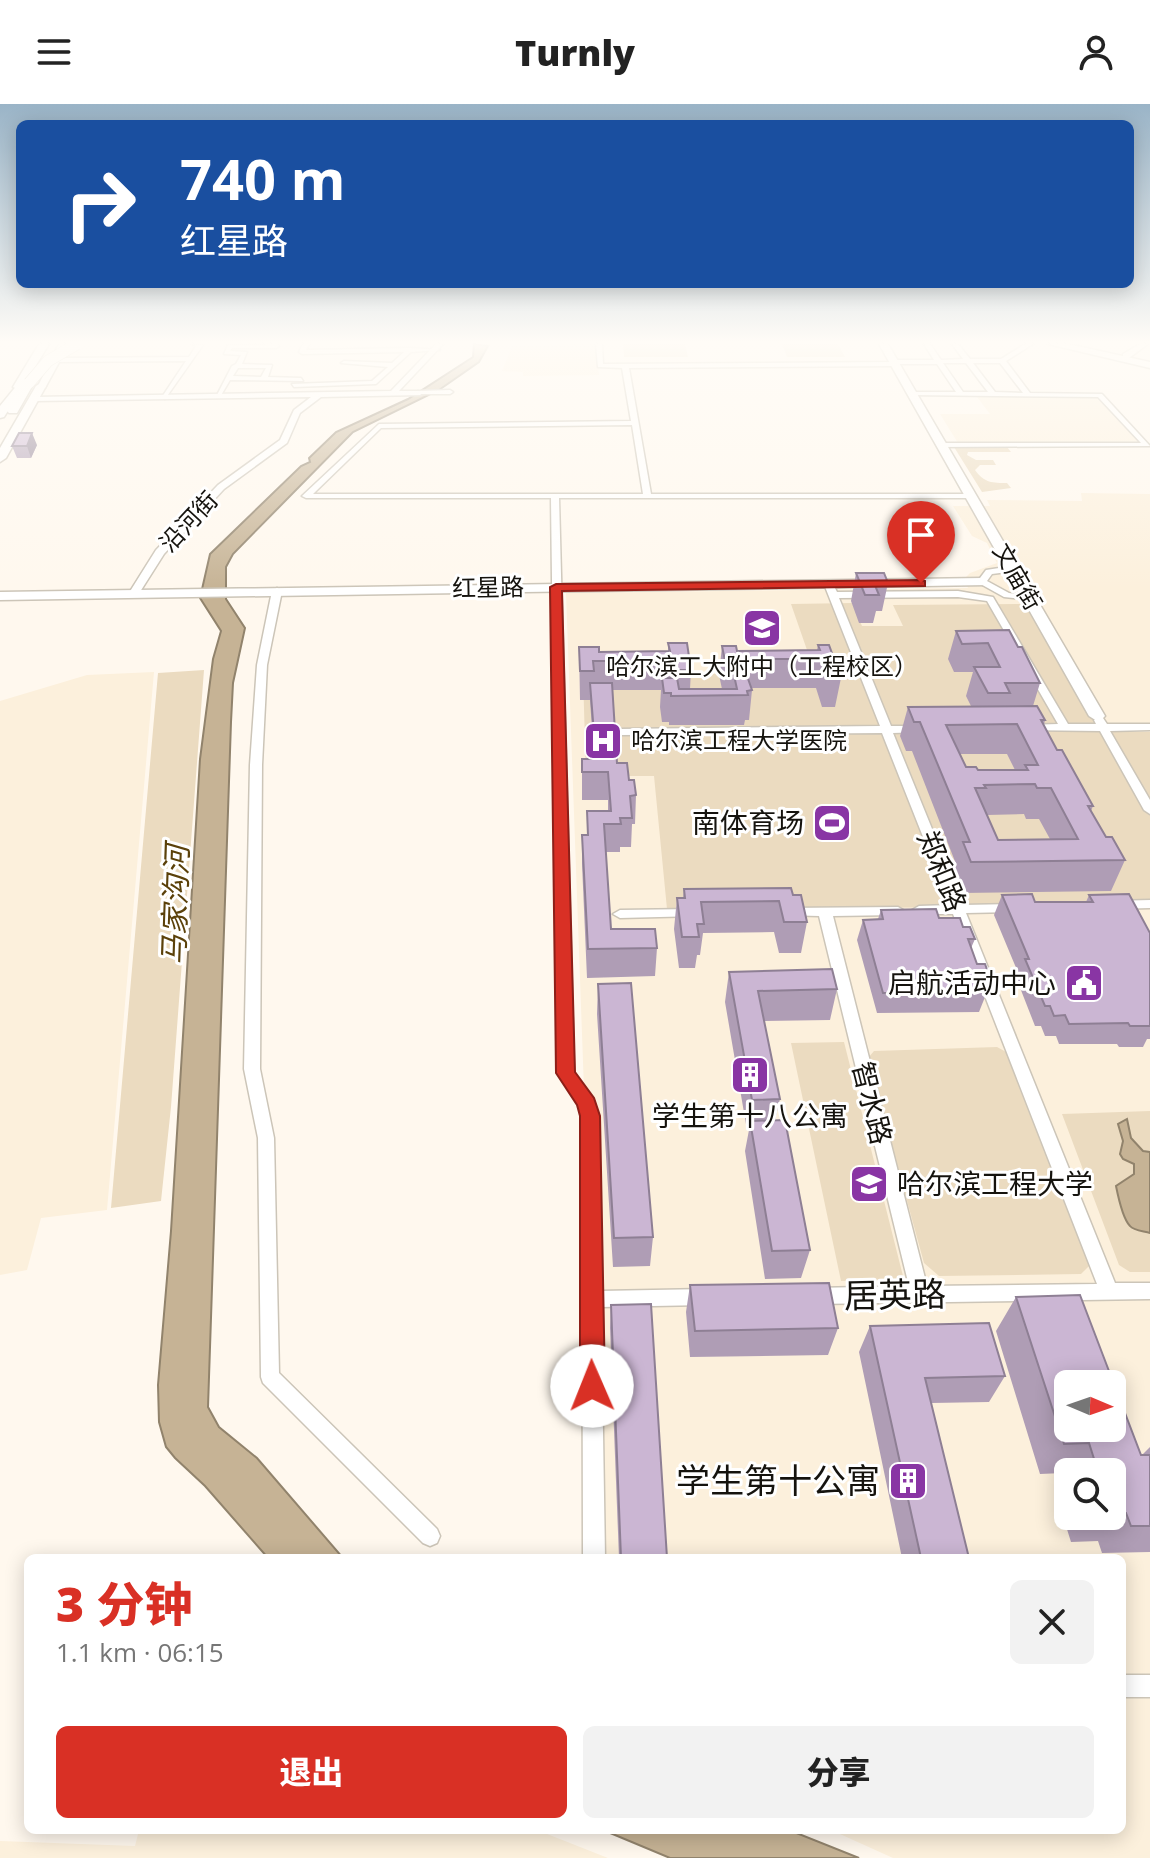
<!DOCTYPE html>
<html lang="zh">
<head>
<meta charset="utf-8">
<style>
  :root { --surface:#fff; --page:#f2f2f2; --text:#222; --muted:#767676; --accent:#d93025 }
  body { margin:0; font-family:"Open Sans","Noto Sans SC",sans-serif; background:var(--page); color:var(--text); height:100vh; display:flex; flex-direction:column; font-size:30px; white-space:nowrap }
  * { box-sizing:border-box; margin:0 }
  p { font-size:26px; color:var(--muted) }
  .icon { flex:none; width:44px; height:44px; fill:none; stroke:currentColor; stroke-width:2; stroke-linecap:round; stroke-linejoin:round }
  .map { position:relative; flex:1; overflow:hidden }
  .details { position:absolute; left:24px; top:1450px; width:1102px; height:280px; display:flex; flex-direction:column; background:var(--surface); border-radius:12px; box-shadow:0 4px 20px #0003 }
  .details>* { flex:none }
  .guide { position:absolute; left:16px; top:16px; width:1118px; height:168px; border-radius:12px; box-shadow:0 4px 20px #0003; background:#1a4fa0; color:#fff; overflow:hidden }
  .needle { width:52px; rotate:92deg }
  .fabs { position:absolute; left:1054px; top:1266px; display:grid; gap:16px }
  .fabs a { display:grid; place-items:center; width:72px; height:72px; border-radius:12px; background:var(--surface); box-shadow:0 4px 20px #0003; font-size:40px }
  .pin { position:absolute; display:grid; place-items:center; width:68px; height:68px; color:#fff; margin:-82px -34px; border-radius:50% 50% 50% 0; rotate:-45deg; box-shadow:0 0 8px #0007 }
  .pin .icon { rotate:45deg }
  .me { position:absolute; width:88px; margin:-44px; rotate:359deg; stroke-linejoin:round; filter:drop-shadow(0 0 6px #0008) }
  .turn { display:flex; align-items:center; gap:28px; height:168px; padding:0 32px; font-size:36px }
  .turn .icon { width:104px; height:104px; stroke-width:2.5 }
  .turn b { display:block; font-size:56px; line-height:68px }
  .round { display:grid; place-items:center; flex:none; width:84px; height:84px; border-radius:12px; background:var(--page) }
  .head { display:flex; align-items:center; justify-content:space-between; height:136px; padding:0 32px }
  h1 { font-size:48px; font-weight:800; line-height:60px; color:var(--accent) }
  .cta { display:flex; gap:16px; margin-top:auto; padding:16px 32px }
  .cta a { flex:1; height:92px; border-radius:12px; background:var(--accent); color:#fff; font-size:32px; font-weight:800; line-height:92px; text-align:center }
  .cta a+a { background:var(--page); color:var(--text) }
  header { display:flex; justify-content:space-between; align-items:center; height:104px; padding:0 32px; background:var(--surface); font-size:36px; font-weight:800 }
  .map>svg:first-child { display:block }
  .built { fill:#fcf0dc; fill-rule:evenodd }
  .green { fill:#ebdbc0 }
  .water { fill:#c6b395; stroke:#91836c; stroke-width:2 }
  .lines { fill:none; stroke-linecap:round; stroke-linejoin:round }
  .minor-casing { stroke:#ccc5b8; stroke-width:3 }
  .tertiary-casing { stroke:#ccc5b8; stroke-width:3 }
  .secondary-casing { stroke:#ccc5b8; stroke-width:3 }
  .primary-casing { stroke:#ccc5b8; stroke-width:3 }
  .trunk-casing { stroke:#ccc5b8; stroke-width:3 }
  .minor { fill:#fff; fill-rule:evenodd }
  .tertiary { fill:#fff; fill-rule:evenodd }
  .secondary { fill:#fff; fill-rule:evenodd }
  .primary { fill:#fff; fill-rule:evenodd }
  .trunk { fill:#fff; fill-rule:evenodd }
  .trunk-bridge-casing { stroke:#ccc5b8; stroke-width:12; stroke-linecap:butt }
  .trunk-bridge { stroke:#fff; stroke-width:11 }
  .wall { fill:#af9db5; fill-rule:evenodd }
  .shaded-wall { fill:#8e7f94 }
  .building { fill:#cbb6d3; stroke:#8e7f94; stroke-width:2; fill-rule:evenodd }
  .route { fill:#d93025; stroke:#8d1f18; stroke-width:2 }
  .labels { text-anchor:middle; stroke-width:6; stroke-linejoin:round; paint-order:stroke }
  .far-street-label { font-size:24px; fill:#15130e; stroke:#fff }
  .far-poi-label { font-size:24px; fill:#15130e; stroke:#fff }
  .poi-label { font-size:28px; fill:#15130e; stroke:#fff; text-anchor:end }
  .street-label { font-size:28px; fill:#15130e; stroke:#fff }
  .water-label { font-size:30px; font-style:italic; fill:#5b410a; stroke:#fff }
  .near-street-label { font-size:34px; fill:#15130e; stroke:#fff }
  .near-poi-label { font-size:34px; fill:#15130e; stroke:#fff; text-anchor:end }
</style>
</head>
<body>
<header><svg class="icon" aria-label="menu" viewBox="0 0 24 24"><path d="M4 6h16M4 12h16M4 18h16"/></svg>Turnly<svg class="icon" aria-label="person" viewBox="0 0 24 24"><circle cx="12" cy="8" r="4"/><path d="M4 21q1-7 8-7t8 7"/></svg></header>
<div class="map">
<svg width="1150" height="1754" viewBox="0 0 1150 1754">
  <rect width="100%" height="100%" fill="#fff8ee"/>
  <path class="built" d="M596,240L599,271L523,272V268L502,267L512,242Z
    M977,293H1097L1141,339H958L940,310H990Z
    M1081,389L1150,390V1754H893L831,1726H1122V1454H601L566,489L968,484L964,475L970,469L997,459L987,439L972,432L953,402H990L987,396L1082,397ZM1068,1280H1112V1324H1068ZM1068,1368H1112V1412H1068Z
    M154,568L107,1106L41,1114L27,1166L0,1171V597L87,571Z
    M139,1726H537L608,1754H0V1737L135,1742Z"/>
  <path class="green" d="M623,240H685L688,253H624Z
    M782,240H838L845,253H787Z
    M954,343H1007L1011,348H968L967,351L976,356H993L996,361H980L975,366C984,379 993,379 1007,379L1011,384L982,388Z
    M852,499L862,522H903L893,501L1024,500L1102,628H1150V802L667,805L654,672H586L583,571L815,569L791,500Z
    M204,566L171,1003L161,1097L111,1104L158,569Z
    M844,938L904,1176L841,1177L791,939Z
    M997,943L1008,949L1090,1161L1081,1170L939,1172L924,1159L868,954L874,947Z
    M1150,1007V1168H1130L1119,1161L1062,1010Z"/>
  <path class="water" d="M474,240L488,242L479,258L439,286L353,328L233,450L226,463V495L245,524L233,579L231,618L208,1303L219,1323L257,1354L343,1454H268L205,1382L175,1354L166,1343L159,1318L158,1281L171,1127L200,655L213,555L221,527L200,494L210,450L301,362L310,358L309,354L336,328L408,295L473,253Z
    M1127,1015L1131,1034L1143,1047L1150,1048V1129C1144,1127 1134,1127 1130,1122C1123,1115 1118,1092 1116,1082L1134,1070V1060L1123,1055L1120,1050L1123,1037L1118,1020Z
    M603,1726H789L859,1754H670Z"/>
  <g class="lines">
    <g class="minor-casing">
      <path id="minor" d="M192,240L203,241L165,295L162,293L186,257L56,258L53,256L56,254L189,253L196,242Z
        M277,240L279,242L276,244H232L230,247L247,248L242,260L272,261L268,273L301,274L303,277L230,276L220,293H216L232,262L236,260L241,251L224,250L228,241ZM238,264H266L261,273L233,272Z
        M303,240H309L306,246L410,244L440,246L411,248L376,280L294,283L292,280L372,277L388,263L341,259L344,257L392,259L404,248L302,250L299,248Z
        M596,240H602L603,260L890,258L893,256H934L924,240H930L941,256L963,255L952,240H958L970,255H1001L1025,240H1033L1006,257L1030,289L1102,290L1150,342L938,343V339H1141L1098,293L910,291L912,288H956L937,260H898L895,262L629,264L651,390H970L974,392L970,394H559L574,968L592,995L598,1012L600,1187L706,1185L712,1187L715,1193L712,1199L706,1201L601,1203L605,1454H583L582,1012L580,1001L558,969L551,394H306L302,392L379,320L631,317L622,264L598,263ZM943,259H966L988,288H963ZM973,259H1000L1023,289L995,288ZM632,321L643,390H313L381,324Z
        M418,287L450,286L453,288L450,290H416Z
        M1012,462L1015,463V467L992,470L987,477L1009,489L1032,492V496L1004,493L977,478L986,466Z
        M829,477L832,478L837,488L958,487L993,493L1068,620H1096L1094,616L1099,613L1103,614L1107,620H1150V626L1110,627L1150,696V710L1144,706L1100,627L1022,626V622L1026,621L1058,620L987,497L958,493L839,494L891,622H922L927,625L922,628L893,629L963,801L1014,800L1021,804L1014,808L966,809L1115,1179H1150V1195L814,1200L808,1198L805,1192L808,1186L814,1184L909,1182L819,812L782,811L780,808L782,805L787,804L898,803L905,807L898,811L833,812L927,1182L1097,1180L953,810H919L912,806L919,802L950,801L882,629L620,631L615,628L620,625L880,622L824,480Z
        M277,484L282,487L267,561L262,661L260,965L274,1034L279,1269L437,1425L440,1432L437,1439L430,1442L423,1439L263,1279L261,1273L258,1034L244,965L250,661L257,561L272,487Z
        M1150,796V804L1114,805L1107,801L1114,797Z
        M694,805L699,806L701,809L699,812L620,814L613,810L620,806Z
        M1122,1571H1150V1593H1122Z"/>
    </g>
    <g class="tertiary-casing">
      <path id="tertiary" d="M436,240H443L399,287H418L421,291L321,293L300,309L287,339L224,385L164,450L138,491L134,492L129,489L156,446L218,381L280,336L294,306L311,293L34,297L30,295L34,293L391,287Z
        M1140,240H1148L1129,254H1123V250Z"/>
    </g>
    <g class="secondary-casing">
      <path id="secondary" d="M879,240H888L1105,612L1102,615L1097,617L1089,612Z
        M982,474L987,475V481L0,496V488Z"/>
    </g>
    <g class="primary-casing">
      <path id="primary" d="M41,279L46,282L6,354L0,358V344L36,282Z
        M18,280L23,283L4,313L0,314V302Z"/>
    </g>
    <g class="trunk-casing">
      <path id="trunk" d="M39,240H49L27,276L34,279L17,309H9L7,307L20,286L13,283Z
        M59,240H69L45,284H37Z
        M1048,240H1068L1150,258V264Z"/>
    </g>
    <use href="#minor" class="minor"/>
    <use href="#tertiary" class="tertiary"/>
    <use href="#secondary" class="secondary"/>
    <use href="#primary" class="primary"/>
    <use href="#trunk" class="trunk"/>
    <g class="trunk-bridge-casing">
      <path id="trunk-bridge" d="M29,279L48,257L77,240"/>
    </g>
    <use href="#trunk-bridge" class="trunk-bridge"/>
  </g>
  <path class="wall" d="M37,341L31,354H17L12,342Z
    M856,469L888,479L882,507H876L873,519H859L851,497Z
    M956,527L1018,543L1040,579L1033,602L1045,616L1044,621L1057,646L1093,702L1091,707L1106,733L1125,756L1111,787L961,789L953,769L956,760L912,647H906L900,632L908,603L971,602L966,592L973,568H954L948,555ZM960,650H1007L1015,666H978L966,663ZM1024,710L1026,715H1039L1050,735L998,736L987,711Z
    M668,539L691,566L690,585H722L719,571L722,542L737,547L817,546L818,541L841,574L835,603H822L816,584H752V586L749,616H745L744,621H669V618H662L660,603L661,586H612L617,659L629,676L636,691L635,720H632L631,743H620V748H606L611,825L657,844L655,872L587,874L582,760V731H587V707H608V696H582V655H594L590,596H580L579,543L599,548L668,547Z
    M684,785L793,791L807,818L801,849H779L774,828L703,829L700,851H697L695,864H679L674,825L677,794H683Z
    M1002,791L1035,798H1086L1089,791L1150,829V935H1147L1143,943H1119L1117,940H1059L1056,932H1045L1041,922H1035L1017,876L1019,871L994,811Z
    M881,806L939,814L963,823L975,835L971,844L977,860L990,874L986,884L987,888L979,908L877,909L857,836L863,816L878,815Z
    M729,868L837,885L830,916L764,917L780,995L775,1016L810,1146L801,1174L765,1175L745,1047L749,1026H747L725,898Z
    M598,880L653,1133L650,1162L613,1163L597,910Z
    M690,1181L838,1224L828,1251L690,1253L686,1208Z
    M1016,1193L1141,1351H1142L1150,1343V1448L1102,1449L1098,1437L1071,1438L1055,1387L1065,1375L1063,1369L1040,1370L996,1227ZM1068,1368H1112V1412H1068Z
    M611,1201L667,1454H619L610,1224Z
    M870,1222L1005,1272L989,1298L931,1299L969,1454H902L859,1248Z"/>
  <path class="shaded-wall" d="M32,329L37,341L31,354L27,342Z"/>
  <path class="building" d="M19,329H32L27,342H12Z
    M856,469H884L888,479H874L879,491H865Z
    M1009,526L1018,543H1022L1040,579H1005L1010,589H988L974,563H1000L988,539L962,540L956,527Z
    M668,539H687L691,566H671L669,557H593L594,567H580L579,543H599V548L670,547Z
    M818,541H829L841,574H828L821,555H741L752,586L747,587L748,591L671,592V589H664L662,574H677L679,585H737L732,562H726L722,542H736L737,547L820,546Z
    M590,579H612L617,659H627L629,676H634L636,691L630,692L632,714H620L621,720H604L611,825H655L657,844L588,845L582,731H588L587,707H611L608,668H582V655H596Z
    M1037,602L1045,616H1041L1057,646H1062L1093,702H1088L1106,733H1112L1125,756L971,758L963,738H970L920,618H914L908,603ZM1017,620L1038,661H1025L1028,666H978L976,663H966L946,621ZM1035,680L1037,684H1051L1078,735L998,736L975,684H986L984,681Z
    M791,784L793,791H801L807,818H784L779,797L701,798L704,820H697L699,833H682L677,794H685L684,785Z
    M1032,790L1035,798H1093L1089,791L1129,790L1150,829V922H1130L1128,919L1069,920L1065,911L1054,912L1050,902H1045L1025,855H1029L1002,791Z
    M936,805L939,814H960L963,823H970L975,835H968L977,860H985L990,874H982L987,888L883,889L863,816L883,815L881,806Z
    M832,865L837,885L758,887L780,995L752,996L729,868Z
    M631,879L653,1133L614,1134L598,880Z
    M785,1016L810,1146L772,1147L750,1017Z
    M829,1179L838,1224L695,1227L690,1181Z
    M1080,1191L1141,1351H1150V1422H1131L1126,1409L1112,1410V1368H1084L1080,1358H1095L1089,1339L1064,1340L1016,1193ZM1068,1280H1112V1324H1068Z
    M651,1200L667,1454H621L611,1201Z
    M989,1219L1005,1272L925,1274L969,1454H921L870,1222Z"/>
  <linearGradient id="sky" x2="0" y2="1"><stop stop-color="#9ab4c7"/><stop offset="0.49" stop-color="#fffcf7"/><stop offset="1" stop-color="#fffcf7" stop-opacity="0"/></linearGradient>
  <rect width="1150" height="486" fill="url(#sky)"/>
  <path class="route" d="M921,476L925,477V482L562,487L575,968L594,994L600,1012L605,1282L601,1290L592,1294L584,1290L580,1282V1012L577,1001L556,969L550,483L556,480Z"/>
  <defs>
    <g id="school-square" transform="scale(2)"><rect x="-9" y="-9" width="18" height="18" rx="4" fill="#8935a4" stroke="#fff"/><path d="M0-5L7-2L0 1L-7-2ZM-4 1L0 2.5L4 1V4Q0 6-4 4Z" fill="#fff"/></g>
    <g id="hospital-square" transform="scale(2)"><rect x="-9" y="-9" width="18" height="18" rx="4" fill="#8935a4" stroke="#fff"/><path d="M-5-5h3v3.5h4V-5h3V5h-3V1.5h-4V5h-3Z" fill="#fff"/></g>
    <g id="stadium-square" transform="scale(2)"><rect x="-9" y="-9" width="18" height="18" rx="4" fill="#8935a4" stroke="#fff"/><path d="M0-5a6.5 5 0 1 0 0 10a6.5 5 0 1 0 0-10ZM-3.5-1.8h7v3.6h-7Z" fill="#fff"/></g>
    <g id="civic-square" transform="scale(2)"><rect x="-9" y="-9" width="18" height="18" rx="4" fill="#8935a4" stroke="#fff"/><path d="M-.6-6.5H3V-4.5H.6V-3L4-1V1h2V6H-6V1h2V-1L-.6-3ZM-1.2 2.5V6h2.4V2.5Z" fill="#fff"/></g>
    <g id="building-square" transform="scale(2)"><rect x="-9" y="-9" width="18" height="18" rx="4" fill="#8935a4" stroke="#fff"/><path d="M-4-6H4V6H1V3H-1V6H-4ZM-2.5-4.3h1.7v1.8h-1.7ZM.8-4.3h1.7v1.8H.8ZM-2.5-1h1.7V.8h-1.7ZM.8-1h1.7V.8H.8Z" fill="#fff"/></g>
    <g id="university-square" transform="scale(2)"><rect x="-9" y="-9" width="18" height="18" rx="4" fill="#8935a4" stroke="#fff"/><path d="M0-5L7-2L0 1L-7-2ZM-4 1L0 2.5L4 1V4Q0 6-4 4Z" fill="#fff"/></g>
  </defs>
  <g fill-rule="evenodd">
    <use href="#school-square" x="762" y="524"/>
    <use href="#hospital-square" x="603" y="637"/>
    <use href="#stadium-square" x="832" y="719"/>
    <use href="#civic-square" x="1084" y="879"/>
    <use href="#building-square" x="750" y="971"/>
    <use href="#university-square" x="869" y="1080"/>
    <use href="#building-square" x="908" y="1377"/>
  </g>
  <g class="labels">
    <g class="far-street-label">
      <text transform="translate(189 418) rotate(-47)" y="8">沿河街</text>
      <text transform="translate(1017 473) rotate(60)" y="8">文庙街</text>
      <text transform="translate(488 484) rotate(-1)" y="8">红星路</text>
    </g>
    <g class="far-poi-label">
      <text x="762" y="571">哈尔滨工大附中（工程校区）</text>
      <text x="631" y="645" text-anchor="start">哈尔滨工程大学医院</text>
    </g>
    <g class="poi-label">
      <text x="804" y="729">南体育场</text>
      <text x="1056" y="889">启航活动中心</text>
      <text x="750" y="1022" text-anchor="middle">学生第十八公寓</text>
      <text x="897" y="1090" text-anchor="start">哈尔滨工程大学</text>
    </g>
    <g class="street-label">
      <text transform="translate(942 767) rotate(68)" y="10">郑和路</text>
      <text transform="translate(872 999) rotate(76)" y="10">智水路</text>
    </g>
    <g class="water-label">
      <text transform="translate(176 801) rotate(-88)" y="10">马家沟河</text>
    </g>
    <g class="near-street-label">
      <text transform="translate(895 1191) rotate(-1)" y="12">居英路</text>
    </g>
    <g class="near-poi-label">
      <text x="880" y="1389">学生第十公寓</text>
    </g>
  </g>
</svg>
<div class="fabs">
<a><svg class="needle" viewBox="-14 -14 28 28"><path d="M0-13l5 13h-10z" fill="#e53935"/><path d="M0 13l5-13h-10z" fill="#767676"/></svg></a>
<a><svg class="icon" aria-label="search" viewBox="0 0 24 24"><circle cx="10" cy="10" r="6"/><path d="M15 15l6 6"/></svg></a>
</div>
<div class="pin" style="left:921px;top:479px;background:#d93025"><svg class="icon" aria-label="arrive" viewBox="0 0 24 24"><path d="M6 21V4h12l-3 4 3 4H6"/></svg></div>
<svg class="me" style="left:592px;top:1282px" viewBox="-20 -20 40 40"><circle r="19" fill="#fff"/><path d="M0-13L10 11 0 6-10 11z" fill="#d93025"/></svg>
<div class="guide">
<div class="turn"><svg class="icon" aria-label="right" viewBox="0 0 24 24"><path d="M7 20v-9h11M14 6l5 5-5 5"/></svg><div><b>740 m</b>红星路</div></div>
</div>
<section class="details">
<div class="head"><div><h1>3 分钟</h1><p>1.1 km · 06:15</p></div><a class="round"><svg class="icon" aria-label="close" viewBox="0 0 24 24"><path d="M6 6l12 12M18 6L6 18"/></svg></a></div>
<div class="cta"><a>退出</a><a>分享</a></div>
</section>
</div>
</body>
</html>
